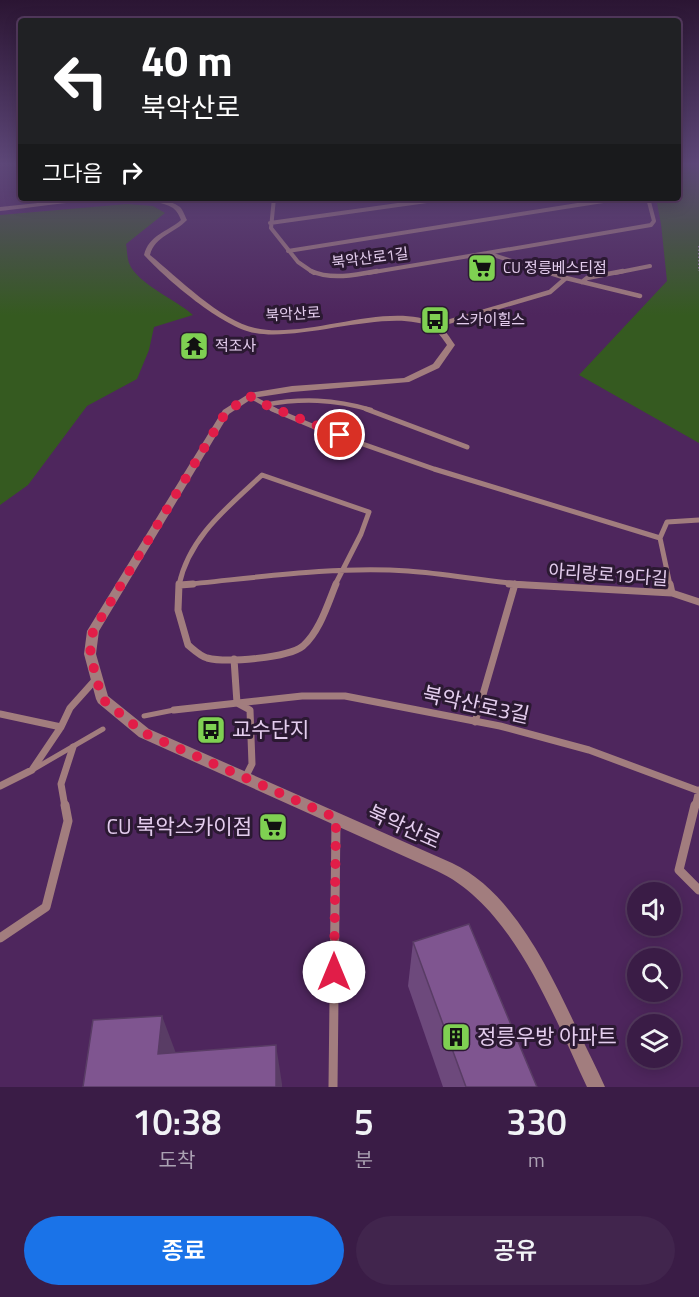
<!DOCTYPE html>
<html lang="ko">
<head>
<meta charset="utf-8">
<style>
  :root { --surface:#3a1c46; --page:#41254d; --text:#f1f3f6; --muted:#aba1b3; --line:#543a5f; --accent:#1a73e8 }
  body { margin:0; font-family:"Titillium Web","Noto Sans KR",sans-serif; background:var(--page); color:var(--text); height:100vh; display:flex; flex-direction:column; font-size:22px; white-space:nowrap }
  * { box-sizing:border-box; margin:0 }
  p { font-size:20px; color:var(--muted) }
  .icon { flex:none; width:33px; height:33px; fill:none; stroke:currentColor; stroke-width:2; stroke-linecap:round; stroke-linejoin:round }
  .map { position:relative; height:1087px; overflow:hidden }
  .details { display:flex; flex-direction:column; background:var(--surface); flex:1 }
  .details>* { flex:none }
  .guide { position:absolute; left:18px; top:18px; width:663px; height:183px; border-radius:6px; box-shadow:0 3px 15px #0003,0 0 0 2px var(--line); background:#202124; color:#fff; overflow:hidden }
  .fabs { position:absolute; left:627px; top:882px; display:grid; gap:12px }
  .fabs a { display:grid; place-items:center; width:54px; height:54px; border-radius:50%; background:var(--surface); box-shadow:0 3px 15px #0003,0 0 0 2px var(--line); font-size:30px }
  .pin { position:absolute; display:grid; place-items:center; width:51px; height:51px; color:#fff; margin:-26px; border:3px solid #fff; border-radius:50%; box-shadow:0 2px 6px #0007 }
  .me { position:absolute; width:66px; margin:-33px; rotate:0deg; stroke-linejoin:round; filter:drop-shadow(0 0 4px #0008) }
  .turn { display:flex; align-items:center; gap:21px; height:126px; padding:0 24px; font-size:27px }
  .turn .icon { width:78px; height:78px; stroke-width:2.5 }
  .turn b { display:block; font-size:42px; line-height:51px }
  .then { display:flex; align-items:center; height:57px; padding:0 24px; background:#0003; gap:12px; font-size:22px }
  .eta { display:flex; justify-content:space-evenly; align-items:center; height:102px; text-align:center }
  .eta b { font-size:36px; font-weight:600; line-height:42px }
  .button { display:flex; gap:12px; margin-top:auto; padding:12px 24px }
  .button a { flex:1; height:69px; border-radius:36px; background:var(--accent); color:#fff; font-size:24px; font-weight:600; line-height:69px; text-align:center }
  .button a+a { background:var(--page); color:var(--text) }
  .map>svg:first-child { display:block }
  .green { fill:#355a20 }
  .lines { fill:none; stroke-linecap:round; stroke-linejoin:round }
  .path { stroke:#9778a4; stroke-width:2; stroke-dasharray:1.5 2; stroke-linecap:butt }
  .service { stroke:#a27d7e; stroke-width:5 }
  .minor-far4 { stroke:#a27d7e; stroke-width:4 }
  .minor-far3 { stroke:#a27d7e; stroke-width:4.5 }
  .minor-far2 { stroke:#a27d7e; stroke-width:5 }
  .minor-far1 { stroke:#a27d7e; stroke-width:7 }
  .minor { stroke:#a27d7e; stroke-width:9 }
  .tertiary { fill:#a27d7e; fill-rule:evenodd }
  .wall { fill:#6d497c }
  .shaded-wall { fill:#593c65 }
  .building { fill:#7f5590; stroke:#593c65; stroke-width:1.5 }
  .route { stroke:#e11d48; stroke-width:10; stroke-dasharray:0 18 }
  .labels { text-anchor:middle; stroke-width:6; stroke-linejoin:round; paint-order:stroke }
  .far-street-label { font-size:15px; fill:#e4cdee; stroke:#2b1932 }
  .far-poi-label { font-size:15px; fill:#e4cdee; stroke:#2b1932; text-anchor:start }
  .street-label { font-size:18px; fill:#e4cdee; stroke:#2b1932 }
  .near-street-label { font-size:21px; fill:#e4cdee; stroke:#2b1932 }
  .near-poi-label { font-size:21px; fill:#e4cdee; stroke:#2b1932; text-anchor:start }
</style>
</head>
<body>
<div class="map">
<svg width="699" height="1087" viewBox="0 0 699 1087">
  <rect width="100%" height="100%" fill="#4e265d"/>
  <path class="green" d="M678,163H699V443L579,375L667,281L661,224L656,198H678Z
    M127,204L153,206L165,213L126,244C127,249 127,257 129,263C137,284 177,300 193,315L154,327L149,350L137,379L87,406L28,485L0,505V215Z"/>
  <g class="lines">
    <path class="path" d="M699,246V271"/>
    <path class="service" d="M144,716L174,710
      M34,769L103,729"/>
    <path class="minor-far4" d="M274,198L271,228L298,262L314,273
      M270,223L448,198
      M288,251L622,198
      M368,273L487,253
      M549,273L487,253L651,225L654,221L648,198
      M615,273L650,266"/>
    <path class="minor-far3" d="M311,271C331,280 356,275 377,271
      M566,278L640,296
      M582,282L587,278L623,271
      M434,326L550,292L566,278L544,271
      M250,396L275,410
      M264,405C301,398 334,399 371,410"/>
    <path class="minor-far2" d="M272,409L317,428L434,469L660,538
      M366,409L467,447
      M179,585C189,537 228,507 262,475L369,512L361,534L335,585
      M180,585C255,578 332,566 408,571C451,574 493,583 536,585
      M670,585L660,538L667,522L699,520"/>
    <path class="minor-far1" d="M179,584L178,610L188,645C194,650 200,656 207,658C227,663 288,658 303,646C320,631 328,603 336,584
      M509,584L672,593L699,602
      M670,584L672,593
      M180,585L193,584
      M234,659L237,703L250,710L252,764L245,778
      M174,710L302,696H345L500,726L589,750L699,791
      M0,714L61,727
      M475,722L515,584
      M0,786L32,770L61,727L70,708L96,679
      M65,807L61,784L73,747
      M695,807L699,790"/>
    <path class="minor" d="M695,805L679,870L699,890
      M0,938L46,907L68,821L65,805
      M333,1087L336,819"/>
    <path class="tertiary" d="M85,198C107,198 163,193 180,207C183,210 185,216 187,220C175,233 155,236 150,255C177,277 221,321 255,328C308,340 390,299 437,324C445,329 450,338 455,345L439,368L409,382L292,392L253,398L229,414L99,631L96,654L108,696L149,729L452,863C514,892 551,974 579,1033C588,1051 597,1069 605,1087H587C553,1015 513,906 437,871L139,737L98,703L96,699L84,654L87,631L223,410L250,393L292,386L404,378L433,364L447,345C443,339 438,332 432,328C394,306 303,342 255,333C223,328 166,279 144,255C149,235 167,232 181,220C179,215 177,211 173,208C143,189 38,207 0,211V207Z"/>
  </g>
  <path class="wall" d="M413,942L537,1087H443L408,986Z"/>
  <path class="shaded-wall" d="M162,1016L177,1056L158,1054Z
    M276,1045L282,1084V1087H276Z"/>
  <path class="building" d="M469,924L537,1087H466L413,942Z
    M162,1016L158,1054L276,1045V1087H83L93,1020Z"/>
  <linearGradient id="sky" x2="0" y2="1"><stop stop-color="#2b1533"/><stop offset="0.52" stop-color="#5d4778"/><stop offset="1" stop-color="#5d4778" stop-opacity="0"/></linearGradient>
  <rect width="699" height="315" fill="url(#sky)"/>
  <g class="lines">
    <path class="route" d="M334,972L336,818L144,733L102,699L90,654L93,631L226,412L250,396L259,402L340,435"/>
  </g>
  <defs>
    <g id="supermarket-square" transform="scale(1.5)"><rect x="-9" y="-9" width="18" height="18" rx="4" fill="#7fd052" stroke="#2b1932"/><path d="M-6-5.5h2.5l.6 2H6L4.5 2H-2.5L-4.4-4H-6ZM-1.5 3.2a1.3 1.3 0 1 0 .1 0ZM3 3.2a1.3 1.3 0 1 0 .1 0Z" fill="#111"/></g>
    <g id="bus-square" transform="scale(1.5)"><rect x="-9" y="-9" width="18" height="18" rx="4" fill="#7fd052" stroke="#2b1932"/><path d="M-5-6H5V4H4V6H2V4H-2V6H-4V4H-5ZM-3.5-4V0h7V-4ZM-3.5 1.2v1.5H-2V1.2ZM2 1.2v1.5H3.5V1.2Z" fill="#111"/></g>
    <g id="temple-square" transform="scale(1.5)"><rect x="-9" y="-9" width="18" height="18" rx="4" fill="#7fd052" stroke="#2b1932"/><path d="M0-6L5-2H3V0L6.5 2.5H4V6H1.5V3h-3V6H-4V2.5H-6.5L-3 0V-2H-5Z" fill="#111"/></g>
    <g id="building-square" transform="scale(1.5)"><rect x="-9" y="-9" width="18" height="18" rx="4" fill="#7fd052" stroke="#2b1932"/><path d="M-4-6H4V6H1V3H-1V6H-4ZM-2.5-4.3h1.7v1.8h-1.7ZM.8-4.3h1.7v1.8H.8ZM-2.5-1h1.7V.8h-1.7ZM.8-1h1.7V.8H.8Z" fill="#111"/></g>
  </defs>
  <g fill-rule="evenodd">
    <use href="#supermarket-square" x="482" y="268"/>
    <use href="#bus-square" x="435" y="320"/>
    <use href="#temple-square" x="194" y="346"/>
    <use href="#bus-square" x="211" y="730"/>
    <use href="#supermarket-square" x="273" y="827"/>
    <use href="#building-square" x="456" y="1037"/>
  </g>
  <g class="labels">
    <g class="far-street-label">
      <text transform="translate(370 258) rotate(-7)" y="5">북악산로1길</text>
      <text transform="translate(293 314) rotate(-3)" y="5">북악산로</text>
    </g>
    <g class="far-poi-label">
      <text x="503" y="273">CU 정릉베스티점</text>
      <text x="456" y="325">스카이힐스</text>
      <text x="215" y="351">적조사</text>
    </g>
    <g class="street-label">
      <text transform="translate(608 575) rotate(4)" y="6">아리랑로19다길</text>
    </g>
    <g class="near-street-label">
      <text transform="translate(476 705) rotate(12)" y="7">북악산로3길</text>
      <text transform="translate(404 827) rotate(24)" y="7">북악산로</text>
    </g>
    <g class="near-poi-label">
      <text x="232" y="737">교수단지</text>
      <text x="252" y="834" text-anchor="end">CU 북악스카이점</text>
      <text x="477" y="1044">정릉우방 아파트</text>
    </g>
  </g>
</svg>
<div class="fabs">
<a><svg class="icon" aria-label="sound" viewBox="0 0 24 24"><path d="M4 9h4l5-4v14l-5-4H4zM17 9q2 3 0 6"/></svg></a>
<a><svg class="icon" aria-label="search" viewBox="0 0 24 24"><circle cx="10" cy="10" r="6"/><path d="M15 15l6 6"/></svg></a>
<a><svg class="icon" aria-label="layers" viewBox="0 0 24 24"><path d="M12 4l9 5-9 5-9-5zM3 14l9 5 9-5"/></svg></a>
</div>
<div class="pin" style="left:340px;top:435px;background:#d93025"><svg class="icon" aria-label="arrive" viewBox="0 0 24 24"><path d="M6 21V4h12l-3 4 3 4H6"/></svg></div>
<svg class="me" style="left:334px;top:972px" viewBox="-20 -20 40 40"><circle r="19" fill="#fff"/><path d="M0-13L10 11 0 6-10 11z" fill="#e11d48"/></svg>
<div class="guide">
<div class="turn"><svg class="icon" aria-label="left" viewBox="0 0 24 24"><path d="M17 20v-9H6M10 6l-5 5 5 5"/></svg><div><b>40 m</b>북악산로</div></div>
<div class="then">그다음<svg class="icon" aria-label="right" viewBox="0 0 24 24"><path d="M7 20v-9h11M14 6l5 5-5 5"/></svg></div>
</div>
</div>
<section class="details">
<div class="eta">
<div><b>10:38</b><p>도착</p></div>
<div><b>5</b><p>분</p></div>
<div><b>330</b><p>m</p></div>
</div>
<div class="button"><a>종료</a><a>공유</a></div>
</section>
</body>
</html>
